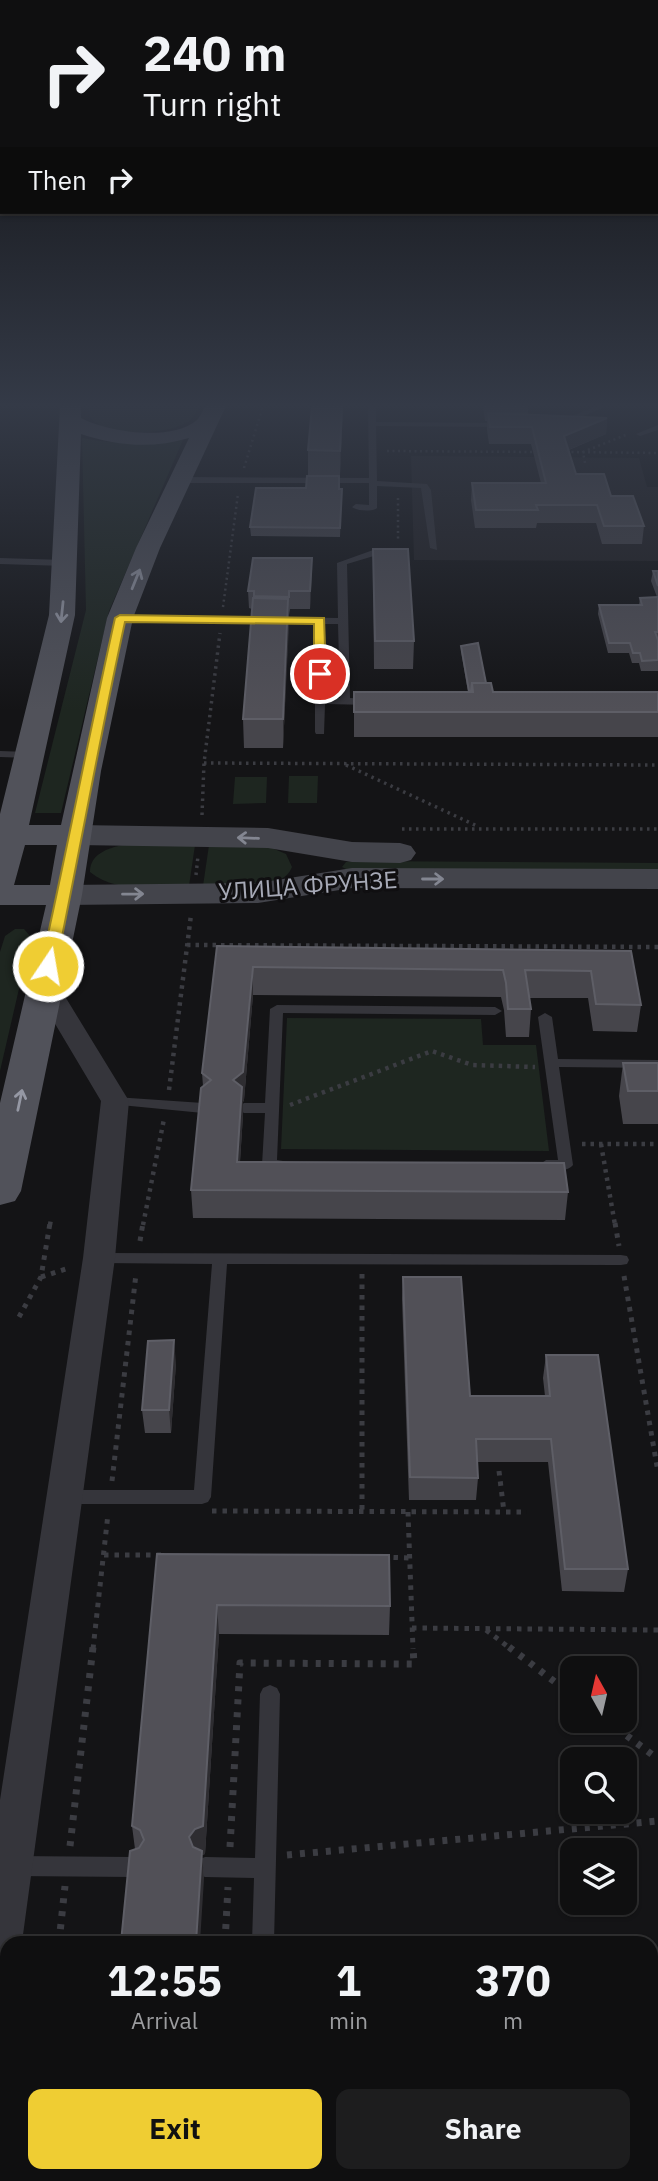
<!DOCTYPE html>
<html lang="en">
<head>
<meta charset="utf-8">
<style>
  :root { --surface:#0f0f10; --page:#1d1d1e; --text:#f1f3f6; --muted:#9b9c9f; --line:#2f2f30; --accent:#efcd33 }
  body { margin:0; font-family:"IBM Plex Sans",sans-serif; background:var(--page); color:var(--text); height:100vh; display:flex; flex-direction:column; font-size:26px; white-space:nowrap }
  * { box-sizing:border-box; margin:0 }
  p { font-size:23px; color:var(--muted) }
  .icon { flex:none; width:38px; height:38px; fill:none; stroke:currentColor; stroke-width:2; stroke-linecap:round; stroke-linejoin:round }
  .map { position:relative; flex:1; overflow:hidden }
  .details { position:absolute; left:0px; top:1936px; width:658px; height:247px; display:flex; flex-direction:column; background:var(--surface); border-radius:21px 21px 0 0; box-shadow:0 2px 5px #0004,0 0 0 2px var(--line) }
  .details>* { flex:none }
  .guide { position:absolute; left:0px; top:0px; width:658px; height:214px; box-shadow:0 2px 5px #0004,0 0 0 2px var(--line); background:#0f0f10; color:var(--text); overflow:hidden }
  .needle { width:46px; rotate:352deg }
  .fabs { position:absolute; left:560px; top:1656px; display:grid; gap:14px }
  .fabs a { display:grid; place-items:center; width:77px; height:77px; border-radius:14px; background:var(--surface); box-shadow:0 2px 5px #0004,0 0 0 2px var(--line); font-size:35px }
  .pin { position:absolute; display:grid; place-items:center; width:60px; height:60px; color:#fff; margin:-30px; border:4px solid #fff; border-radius:50%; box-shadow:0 2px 7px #0007 }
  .me { position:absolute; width:77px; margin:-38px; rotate:12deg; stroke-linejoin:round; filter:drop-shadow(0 0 5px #0008) }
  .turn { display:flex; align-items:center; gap:24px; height:147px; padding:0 28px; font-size:32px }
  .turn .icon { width:91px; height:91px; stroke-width:2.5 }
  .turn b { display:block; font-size:49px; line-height:60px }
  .then { display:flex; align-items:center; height:66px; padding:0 28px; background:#0003; gap:14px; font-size:26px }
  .eta { display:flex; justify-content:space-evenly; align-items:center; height:119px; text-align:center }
  .eta b { font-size:42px; font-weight:700; line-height:49px }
  .primary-button { display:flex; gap:14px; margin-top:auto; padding:14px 28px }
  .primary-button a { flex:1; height:80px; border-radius:14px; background:var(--accent); color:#111; font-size:28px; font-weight:700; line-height:80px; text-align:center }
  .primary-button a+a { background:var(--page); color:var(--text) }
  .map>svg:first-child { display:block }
  .built { fill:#212023 }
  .green { fill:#1e2620 }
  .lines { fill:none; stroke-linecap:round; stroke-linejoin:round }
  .path-far4 { stroke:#3b3c42; stroke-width:2.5; stroke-dasharray:2 3.5; stroke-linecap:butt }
  .path-far3 { stroke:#3b3c42; stroke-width:3.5; stroke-dasharray:2.5 4.5; stroke-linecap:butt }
  .path-far2 { stroke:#3b3c42; stroke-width:4.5; stroke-dasharray:3.5 5; stroke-linecap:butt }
  .path-far1 { stroke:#3b3c42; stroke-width:5; stroke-dasharray:4.5 6; stroke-linecap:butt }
  .path { stroke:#3b3c42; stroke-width:7; stroke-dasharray:5 8; stroke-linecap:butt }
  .service { fill:#35353b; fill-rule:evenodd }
  .minor { fill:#35353b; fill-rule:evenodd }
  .secondary { fill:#43444b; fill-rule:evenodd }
  .primary { fill:#51525a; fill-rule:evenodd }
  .wall { fill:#46454b }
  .shaded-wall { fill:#2e2d31 }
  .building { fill:#515057; stroke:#5e5e66; stroke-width:2 }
  .oneway { stroke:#9598a4 }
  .oneway2 { stroke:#838691 }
  .route { fill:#efcd33; stroke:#9b8521; stroke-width:2 }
  .labels { text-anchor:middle; stroke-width:6; stroke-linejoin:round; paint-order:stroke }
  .street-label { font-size:24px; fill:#a6a9b6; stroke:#100f11 }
</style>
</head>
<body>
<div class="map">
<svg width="658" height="2181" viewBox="0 0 658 2181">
  <rect width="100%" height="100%" fill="#141416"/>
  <path class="built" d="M411,456L639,458L647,487H658V561L414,560Z"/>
  <path class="green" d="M89,406H200C196,412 192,420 186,423C164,435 106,438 90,417Z
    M82,438C117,445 148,444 183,440L109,611L61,813H35L86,610Z
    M289,776H318L317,803H288Z
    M235,777H267L266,803L233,804Z
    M123,845H195L189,886C158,886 116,894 90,872C90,854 108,848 123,845Z
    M209,845L267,846L286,854L292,867C282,893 228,886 203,886Z
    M356,861L658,863V872L346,869L342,867L346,862Z
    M15,929H24L31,937L0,1071V952L5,936Z
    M287,1018L481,1019L483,1045H536L549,1151L281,1149Z"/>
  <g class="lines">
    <path class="path-far4" d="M387,451L536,452
      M566,452L658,453
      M585,463L583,452L628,434
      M244,468L263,406
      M398,498V542
      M223,607L238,494"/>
    <path class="path-far3" d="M204,763L658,765
      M346,765L477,826
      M202,815L204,763L220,633
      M402,829H658
      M196,875L198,856"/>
    <path class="path-far2" d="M187,945L658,947
      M169,1090L191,915
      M290,1105L432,1051L472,1065L535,1067
      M582,1144H658
      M601,1144L615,1225
      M50,1225L51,1219
      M143,1225L164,1119"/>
    <path class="path-far1" d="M615,1223L619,1246
      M140,1241L143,1223
      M362,1274V1512
      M624,1276L658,1472
      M41,1277L69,1268
      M19,1317L41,1277L50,1223
      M499,1471L504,1512
      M112,1481L136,1274
      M212,1511L527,1512
      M408,1512L413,1649
      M104,1555H161
      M383,1557L410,1558
      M412,1628L658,1630
      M486,1630L511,1649
      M93,1649L108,1514"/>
    <path class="path" d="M509,1647L572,1695
      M606,1720L658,1759
      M70,1846L93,1647
      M230,1847L240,1663L414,1664L413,1647
      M287,1855L658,1821
      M59,1942L65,1886
      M225,1942L228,1887
      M651,2043H658
      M31,2181L32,2175"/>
    <path class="service" d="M368,406H376V422L504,423L508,425L504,427L376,426L377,481L427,484L431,490L437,550L430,548L421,488L377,486V508C372,512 357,511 352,507L356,504L369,505V483H182L178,480L182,477L369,478Z
      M597,406H607L562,425L555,423Z
      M658,425V430L640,436L636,434Z
      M376,549H390L395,552L390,555H377L347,564L350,698L371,699L376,702L371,705L325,704L324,734H316L315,732V624L120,621L115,618L120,615L338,618L337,563ZM325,624H338L340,698H325Z
      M0,558L65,560L70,563L65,566L0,564Z
      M0,751L29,752L34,755L29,758L0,757Z
      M277,1005L495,1007L502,1011L495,1015L283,1013L277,1160L289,1162L291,1165C285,1172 268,1172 262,1165L265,1113H244L237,1108L244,1103H265L270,1009Z
      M545,1013L552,1017L558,1059L658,1060V1068L559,1067L573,1165C566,1173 546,1173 539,1165L546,1160H558L538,1017Z
      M115,1097L203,1103L210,1108L203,1113L110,1104L108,1101Z
      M99,1253L621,1255L627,1256L629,1260L627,1264L621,1265L227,1264L211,1497L208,1502L202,1504H64L58,1502L55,1497L58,1492L64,1490H194L212,1264L99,1263L94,1262L91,1258L94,1254Z
      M270,1685L277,1688L280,1694L274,1942H252L254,1878L205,1877L198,1874L194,1867L198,1860L205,1857L255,1858L260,1694L263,1688Z
      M13,1856L134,1857L141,1860L145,1867L141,1874L134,1877L13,1876L6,1873L2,1866L6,1859Z
      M651,1996H658V2018H651Z"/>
    <path class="minor" d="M45,977L54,979L58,985L129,1101L115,1258L22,1942H7V1961L0,1964V1800L83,1258L101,1101L32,985L36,979Z"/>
    <path class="secondary" d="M77,825L268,828L352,842L400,843L411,846L416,853L411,860L400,863L352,862L268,848L77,845L66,842L61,835L66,828Z
      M352,868L658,869V889L352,888L258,903L65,905L53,902L48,895L53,888L65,885L258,883Z"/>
    <path class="primary" d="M60,406H81V418C108,432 171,442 197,420C200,417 203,410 205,406H226L160,548L133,618L101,771L82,895L21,1191L15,1201L0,1205V1103L46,905H0V814L49,615ZM81,434C117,446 152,449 189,438L136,548L107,618L61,825H29L75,615ZM25,845H57L50,885H14Z"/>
  </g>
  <path class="wall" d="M343,406L340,475H308V450Z
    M483,406H528V415L607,418L606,434L569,450L576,474L611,496L644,526L642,544H602L596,523H537L536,528H475L471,500L472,483H541L531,444H489L487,430V421H485Z
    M339,489H342L340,537L251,536L250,527Z
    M373,549L414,641L413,669H374Z
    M312,558L310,609H290L289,615L283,748H244L243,719L252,609L249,608L248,591Z
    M653,571H658V671H641L639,663H632L629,653H608L598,614L599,605H639L640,598L657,597L651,581Z
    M461,646L493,692H658V737H354V692H468L461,651Z
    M217,946L631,951L641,1005L637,1032L593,1031L588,998H529L531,1009L529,1037H506L504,1010L501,997L253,995L244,1100L243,1102V1115L240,1162L568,1192L565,1220L193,1218L191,1190L203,1086L202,1073Z
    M623,1063H658V1124H623L619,1096Z
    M403,1277L470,1396H545L543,1378L546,1355L628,1569L624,1592L562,1591L548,1462H477L478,1478L476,1500H409L402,1299Z
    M176,1363L171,1433H145L142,1410Z
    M157,1554L390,1606L389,1635L219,1634L205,1854L202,1855L204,1879L135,1849L132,1826Z
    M651,2057H658V2158H651Z"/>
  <path class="shaded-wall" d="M342,406H343L340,475V451Z
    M607,418L606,434L563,452L564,436Z
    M312,558V576L310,609V591Z
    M288,599L289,626L283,748V719Z
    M253,967V995L244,1100L243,1102V1115L238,1190L233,1080Z
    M174,1340L176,1363L171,1433L169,1410Z
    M217,1605L219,1634L205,1854L202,1855L204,1879L200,1942H196L197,1858L189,1837L195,1829Z"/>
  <path class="building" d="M312,406H342L340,451L308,450Z
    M488,413L607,418L564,436L576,474H604L611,496H633L644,526H604L597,505H536L538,510H476L472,483H546L532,427H490Z
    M307,476H339V489H342L340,528L250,527L256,488H306Z
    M373,549H408L414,641H375Z
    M253,558H312L310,591H289V597L254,596V591H248Z
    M653,571H658V586Z
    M658,597V632H655L658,640V660L642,661L640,653H633L630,643H609L599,605H642L640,598Z
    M253,598L288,599L283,719H243Z
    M478,643L486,683H472L471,691H469L461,646Z
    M472,683H491L493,692H658V712H354V692H473Z
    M217,946L631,951L641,1005L596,1004L591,971L525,970L531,1009H508L506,983L503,970L253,967L243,1072L233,1080L242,1087L237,1162L564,1163L568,1192L191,1190L201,1088L211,1080L202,1073Z
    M623,1063H658V1091H628Z
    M403,1277H461L470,1396H550L546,1355H598L628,1569H565L551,1439H476L478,1478L410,1477Z
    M174,1340L169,1410H142L148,1341Z
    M157,1554L389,1555L390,1606L217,1605L203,1826L195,1829L189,1837L193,1847L202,1851L196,1942H121L130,1851L139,1848L144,1840L140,1830L132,1826Z
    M651,2057H658V2132H651Z"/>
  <defs><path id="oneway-shaft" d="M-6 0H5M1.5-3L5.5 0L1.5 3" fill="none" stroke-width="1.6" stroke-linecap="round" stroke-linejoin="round" transform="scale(1.75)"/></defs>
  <g class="oneway">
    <use href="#oneway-shaft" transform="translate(136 579) rotate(-68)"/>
    <use href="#oneway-shaft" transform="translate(62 612) rotate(96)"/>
    <use href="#oneway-shaft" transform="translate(20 1100) rotate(-78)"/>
  </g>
  <g class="oneway2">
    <use href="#oneway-shaft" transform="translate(248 838) rotate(-178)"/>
    <use href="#oneway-shaft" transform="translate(433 879)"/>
    <use href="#oneway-shaft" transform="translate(133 894) rotate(-1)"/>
  </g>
  <linearGradient id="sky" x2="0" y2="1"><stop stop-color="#0b0b0c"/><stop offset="0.57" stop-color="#343a47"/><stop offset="1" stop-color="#343a47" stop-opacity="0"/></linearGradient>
  <rect width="658" height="711" fill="url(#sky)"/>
  <path class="route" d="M120,615L324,618L326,674L320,678L314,674V624L125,622C100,736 80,851 56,966L48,971L41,966C67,850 89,734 115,618Z"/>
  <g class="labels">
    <g class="street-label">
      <text transform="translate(308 886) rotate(-4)" y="8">УЛИЦА ФРУНЗЕ</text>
    </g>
  </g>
</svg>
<div class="fabs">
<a><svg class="needle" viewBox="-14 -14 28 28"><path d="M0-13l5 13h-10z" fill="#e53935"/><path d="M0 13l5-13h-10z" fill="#9b9c9f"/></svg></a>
<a><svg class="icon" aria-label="search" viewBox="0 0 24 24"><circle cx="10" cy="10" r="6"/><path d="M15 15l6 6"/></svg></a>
<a><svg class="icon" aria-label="layers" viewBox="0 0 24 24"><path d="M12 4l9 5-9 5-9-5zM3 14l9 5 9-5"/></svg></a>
</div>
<div class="pin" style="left:320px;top:674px;background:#d93025"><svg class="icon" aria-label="arrive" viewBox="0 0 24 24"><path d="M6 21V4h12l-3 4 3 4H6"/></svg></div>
<svg class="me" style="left:48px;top:966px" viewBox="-20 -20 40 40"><circle r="17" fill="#efcd33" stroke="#fff" stroke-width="3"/><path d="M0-11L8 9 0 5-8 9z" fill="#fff"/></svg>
<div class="guide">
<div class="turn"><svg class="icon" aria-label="right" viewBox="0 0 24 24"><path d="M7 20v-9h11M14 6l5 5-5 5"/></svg><div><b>240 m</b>Turn right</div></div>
<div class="then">Then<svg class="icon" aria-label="right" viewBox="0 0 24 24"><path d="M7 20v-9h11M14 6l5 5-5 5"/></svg></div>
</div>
<section class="details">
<div class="eta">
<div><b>12:55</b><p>Arrival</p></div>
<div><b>1</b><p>min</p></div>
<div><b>370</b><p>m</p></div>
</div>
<div class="primary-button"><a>Exit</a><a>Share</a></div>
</section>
</div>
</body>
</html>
